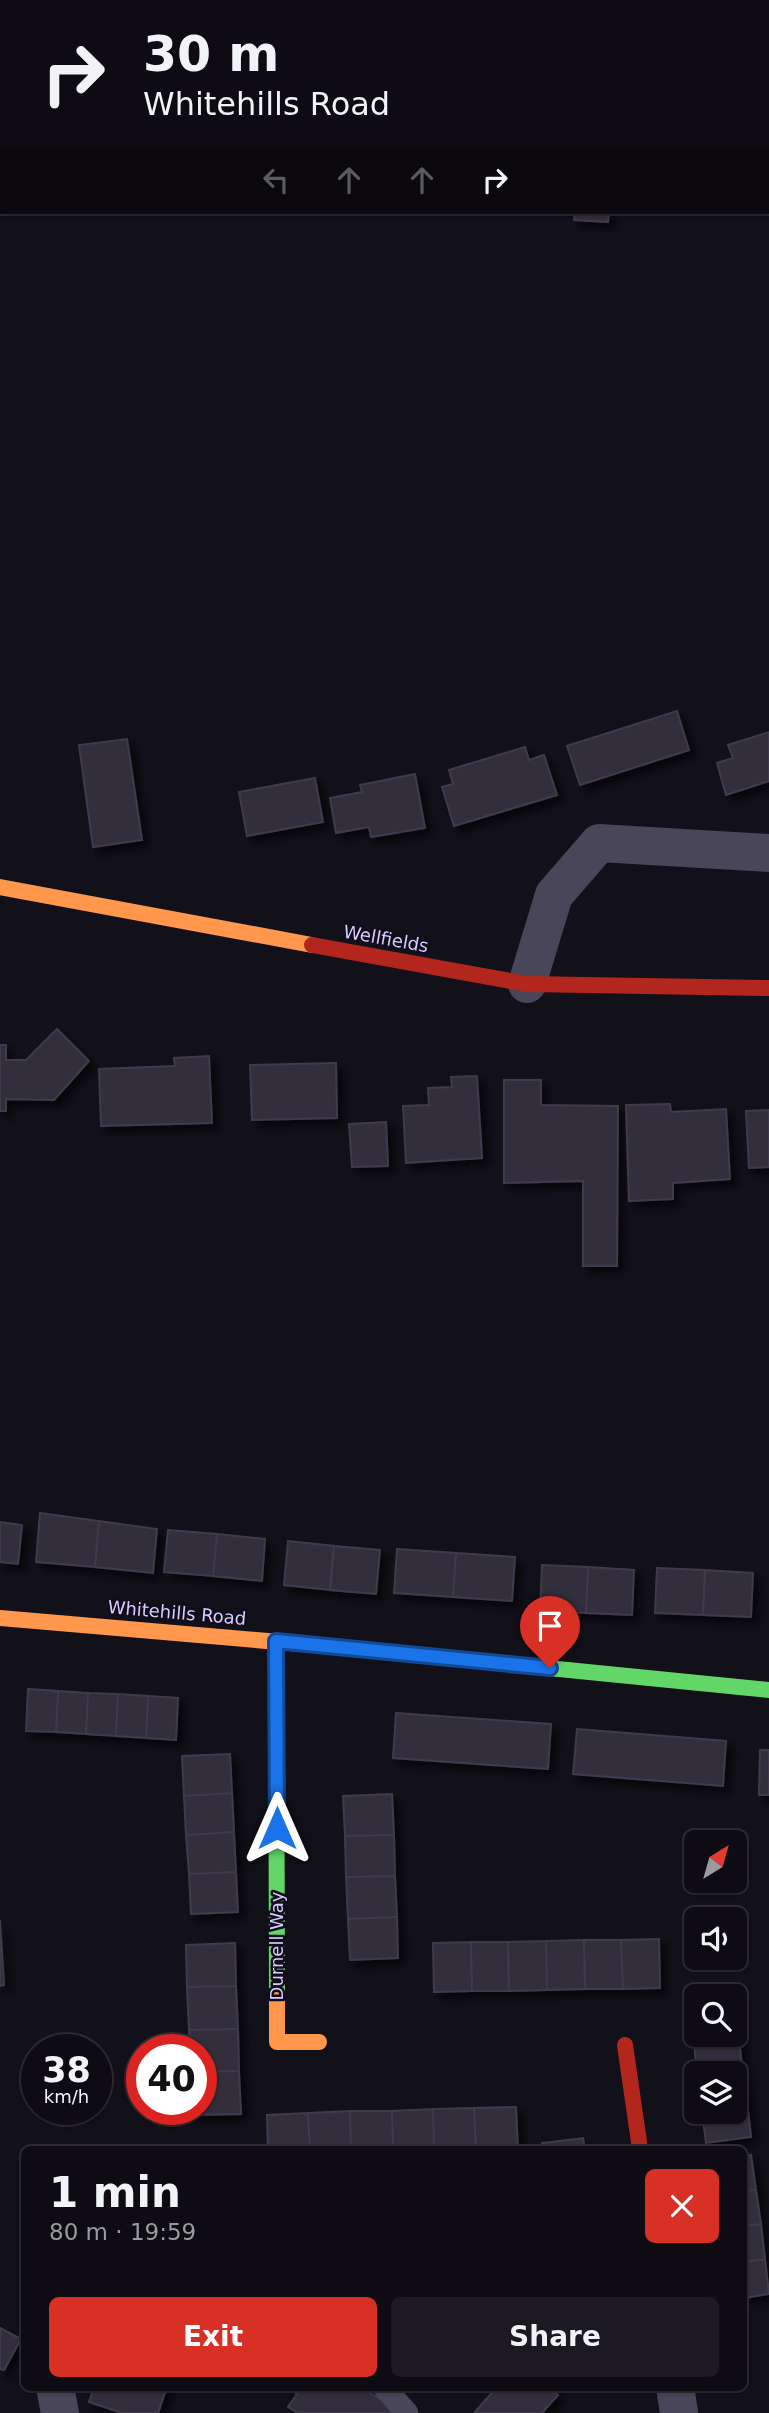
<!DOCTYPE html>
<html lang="en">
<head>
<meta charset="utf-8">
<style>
  :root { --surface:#0e0c12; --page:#1c1a20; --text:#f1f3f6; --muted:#9b9b9f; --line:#2e2c32; --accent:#d93025 }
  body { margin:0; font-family:"DejaVu Sans",sans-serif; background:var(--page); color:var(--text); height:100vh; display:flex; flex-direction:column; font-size:26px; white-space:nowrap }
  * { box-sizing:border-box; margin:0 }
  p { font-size:23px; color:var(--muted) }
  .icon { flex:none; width:38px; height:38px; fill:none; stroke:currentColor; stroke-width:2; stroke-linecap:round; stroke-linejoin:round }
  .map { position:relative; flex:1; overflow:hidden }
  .details { position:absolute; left:21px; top:2146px; width:726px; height:245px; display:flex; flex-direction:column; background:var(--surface); border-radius:10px; box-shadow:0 2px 5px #0004,0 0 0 2px var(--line) }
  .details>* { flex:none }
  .hud { position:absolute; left:0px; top:0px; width:770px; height:214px; box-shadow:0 2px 5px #0004,0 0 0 2px var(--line); background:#0e0c12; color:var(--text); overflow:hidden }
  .needle { width:46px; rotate:37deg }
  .controls { position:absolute; left:684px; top:1830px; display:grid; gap:14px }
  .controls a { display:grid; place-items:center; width:63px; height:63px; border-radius:10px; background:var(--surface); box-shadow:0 2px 5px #0004,0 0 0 2px var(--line); font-size:35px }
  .speed { position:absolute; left:21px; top:2034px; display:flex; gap:14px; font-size:35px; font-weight:700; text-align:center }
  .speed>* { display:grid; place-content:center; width:91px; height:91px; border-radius:50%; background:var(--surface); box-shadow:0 2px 5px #0004,0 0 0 2px var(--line); line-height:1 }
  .speed small { font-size:18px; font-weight:400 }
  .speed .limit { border:10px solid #d22; background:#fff; color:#111 }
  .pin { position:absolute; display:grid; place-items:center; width:60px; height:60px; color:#fff; margin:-72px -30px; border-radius:50% 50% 50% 0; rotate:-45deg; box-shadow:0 0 7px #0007 }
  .pin .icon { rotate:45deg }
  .me { position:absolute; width:77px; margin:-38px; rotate:0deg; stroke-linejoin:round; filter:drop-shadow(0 0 5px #0008) }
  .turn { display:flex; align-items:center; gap:24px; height:147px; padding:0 28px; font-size:32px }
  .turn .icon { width:91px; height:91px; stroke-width:2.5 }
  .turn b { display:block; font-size:49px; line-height:60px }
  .lanes { display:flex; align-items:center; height:66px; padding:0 28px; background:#0003; justify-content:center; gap:35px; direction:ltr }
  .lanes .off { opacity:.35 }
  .round { display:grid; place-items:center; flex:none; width:74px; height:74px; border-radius:10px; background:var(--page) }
  .summary { display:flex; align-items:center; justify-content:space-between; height:119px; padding:0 28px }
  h1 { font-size:42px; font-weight:600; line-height:52px }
  .cta { display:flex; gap:14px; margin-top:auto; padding:14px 28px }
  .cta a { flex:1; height:80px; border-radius:10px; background:var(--accent); color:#fff; font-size:28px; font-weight:600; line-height:80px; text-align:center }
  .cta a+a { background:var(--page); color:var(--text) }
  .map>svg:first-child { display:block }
  .building { fill:#312e3b; stroke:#403b4c; stroke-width:2; filter:url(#shadow) }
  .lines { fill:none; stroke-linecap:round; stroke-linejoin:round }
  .lane { stroke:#494659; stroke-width:23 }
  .street { stroke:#494659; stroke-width:38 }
  .fast { stroke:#63d668; stroke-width:16 }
  .slow { stroke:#ff974d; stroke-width:16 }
  .jam { stroke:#b3261e; stroke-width:16 }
  .route-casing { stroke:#114b97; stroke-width:18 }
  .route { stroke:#1a73e8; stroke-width:12 }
  .labels { text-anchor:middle; stroke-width:5; stroke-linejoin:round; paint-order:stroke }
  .street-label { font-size:18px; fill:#d7cdfb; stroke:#110d1c }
</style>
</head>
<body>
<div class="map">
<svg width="769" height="2413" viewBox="0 0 769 2413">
  <defs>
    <filter id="shadow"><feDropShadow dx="6" dy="6" stdDeviation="3.5" flood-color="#0009"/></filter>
  </defs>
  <rect width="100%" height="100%" fill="#121018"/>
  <path class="building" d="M575,212H609L608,222L574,220Z
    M677,711L689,750L580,785L567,746Z
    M769,732V781L726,795L717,763L733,758L728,745Z
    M127,739L142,840L93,847L79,745Z
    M525,747L529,760L544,755L557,795L454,826L442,787L453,784L449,770Z
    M415,774L425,828L371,837L369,827L336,833L330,798L362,792L360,785Z
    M315,778L323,822L247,836L239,792Z
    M57,1029L89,1061L54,1100L6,1099V1111H0V1045H6V1060H26Z
    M209,1056L212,1123L101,1126L99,1069L175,1066L174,1058Z
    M336,1063L337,1118L252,1120L250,1065Z
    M477,1076L482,1158L406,1163L403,1106L429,1105L428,1088L452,1087L451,1077Z
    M504,1080H541V1105L618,1106L617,1266H583V1181L504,1183Z
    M670,1104L671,1112L726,1109L730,1179L673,1183V1199L629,1201L626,1105Z
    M769,1110V1167L749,1168L746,1111Z
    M386,1122L388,1166L352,1167L349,1124Z
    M40,1513L99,1521L95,1567L36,1562Z
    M99,1521L157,1529L153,1573L95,1567Z
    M0,1522L22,1525L18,1564L0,1562Z
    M168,1530L217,1534L213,1576L164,1572Z
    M217,1534L265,1539L262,1581L213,1576Z
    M288,1541L334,1546L330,1590L284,1585Z
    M334,1546L380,1550L376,1594L330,1590Z
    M397,1549L456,1553L453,1597L394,1593Z
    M456,1553L515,1557L512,1601L453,1597Z
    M542,1565L588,1567L586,1613L540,1611Z
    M588,1567L634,1570L632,1615L586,1613Z
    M657,1568L705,1570L703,1615L655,1613Z
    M705,1570L753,1573L751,1617L703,1615Z
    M28,1689L58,1691L56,1732L26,1731Z
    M58,1691L88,1693L86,1734L56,1732Z
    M88,1693L118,1694L116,1736L86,1734Z
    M118,1694L148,1696L146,1738L116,1736Z
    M148,1696L178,1698L176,1740L146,1738Z
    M396,1713L551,1724L548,1769L393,1758Z
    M577,1729L726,1741L723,1786L573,1774Z
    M760,1750H769V1795H759Z
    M230,1754L232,1793L184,1796L182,1756Z
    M232,1793L234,1832L186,1835L184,1796Z
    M392,1794L394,1835L345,1836L343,1796Z
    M234,1832L236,1872L189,1874L186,1835Z
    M394,1835L395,1876L346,1877L345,1836Z
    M236,1872L238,1912L191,1914L189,1874Z
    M395,1876L397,1917L348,1919L346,1877Z
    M397,1917L398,1958L350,1960L348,1919Z
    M0,1920L4,1985L0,1986Z
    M659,1939L660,1988L623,1989L621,1940Z
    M584,1940L585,1989L547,1990L546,1941Z
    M584,1940H621L623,1989H585Z
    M546,1941L547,1990L509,1991L508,1942Z
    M471,1942L472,1991L434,1992L433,1943Z
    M471,1942H508L509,1991H472Z
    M235,1943L236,1986L187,1987L186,1945Z
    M236,1986L238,2029L189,2030L187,1987Z
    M696,1999V2035H693L688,2000Z
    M238,2029L239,2071L201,2072V2049H190L189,2030Z
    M735,2030H738L742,2066L697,2071L693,2035H735Z
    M742,2066L747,2101L735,2103V2074H697V2071Z
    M239,2071L241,2114L192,2115V2109H201V2072Z
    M747,2101L751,2137L706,2143L702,2112H735V2103Z
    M516,2107L518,2149H476L474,2108Z
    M474,2108L476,2149H434L433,2109Z
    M433,2109L434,2149H393L392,2111Z
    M350,2111L351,2149H310L308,2113Z
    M350,2111H392L393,2149H351Z
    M308,2113L310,2149H268L267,2115Z
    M583,2138L585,2149H543L542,2143Z
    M751,2155L756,2190L744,2191V2156Z
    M756,2190L761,2224L744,2226V2191Z
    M761,2224L765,2259L744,2262V2226Z
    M765,2259L769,2294L744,2298V2262Z
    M0,2328L21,2339L4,2370L0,2369Z
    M94,2387H167L158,2413H122L89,2402Z
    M286,2387H361L395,2409L392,2413H298L288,2407L297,2394Z
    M497,2387H549L558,2395L542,2413H474Z"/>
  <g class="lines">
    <path class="lane" d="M384,2387L407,2413"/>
    <path class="street" d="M768,70H769
      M527,984L554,895L599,843L769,853
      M55,2387L60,2413
      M675,2387L679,2413"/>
    <path class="fast" d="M276,1641L277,1992
      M337,1647L769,1690"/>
    <path class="slow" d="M0,887L312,945
      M0,1618L337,1647
      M277,1992V2042H319"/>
    <path class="jam" d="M312,945L527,984L769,988
      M625,2045L640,2149"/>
  </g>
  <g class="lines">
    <g class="route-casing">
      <path id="route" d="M277,1828L276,1641L550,1668"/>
    </g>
    <use href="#route" class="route"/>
  </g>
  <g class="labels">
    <g class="street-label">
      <text transform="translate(386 939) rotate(10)" y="6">Wellfields</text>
      <text transform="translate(177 1613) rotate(5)" y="6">Whitehills Road</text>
      <text transform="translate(277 1946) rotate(-90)" y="6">Durnell Way</text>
    </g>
  </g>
</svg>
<div class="controls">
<a><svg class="needle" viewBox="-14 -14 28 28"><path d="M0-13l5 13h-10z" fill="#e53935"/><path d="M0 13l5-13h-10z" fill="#9b9b9f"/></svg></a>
<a><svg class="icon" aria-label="sound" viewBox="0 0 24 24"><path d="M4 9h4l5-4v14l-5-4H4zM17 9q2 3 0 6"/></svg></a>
<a><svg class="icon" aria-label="search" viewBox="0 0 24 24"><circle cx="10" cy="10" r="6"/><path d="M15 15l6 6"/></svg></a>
<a><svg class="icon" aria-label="layers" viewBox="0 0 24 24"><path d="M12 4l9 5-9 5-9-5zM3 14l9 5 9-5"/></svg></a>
</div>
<div class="speed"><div>38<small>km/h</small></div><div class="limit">40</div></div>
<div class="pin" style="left:550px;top:1668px;background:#d93025"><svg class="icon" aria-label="arrive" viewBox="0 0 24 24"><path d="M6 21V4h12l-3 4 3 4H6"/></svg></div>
<svg class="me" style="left:277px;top:1828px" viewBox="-20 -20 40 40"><path d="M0-17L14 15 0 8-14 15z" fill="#1a73e8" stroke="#fff" stroke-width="4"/></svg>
<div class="hud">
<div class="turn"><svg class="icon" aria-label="right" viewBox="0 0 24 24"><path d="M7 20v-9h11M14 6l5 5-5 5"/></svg><div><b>30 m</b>Whitehills Road</div></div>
<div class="lanes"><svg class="icon off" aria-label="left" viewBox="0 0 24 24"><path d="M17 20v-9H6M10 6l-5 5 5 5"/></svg><svg class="icon off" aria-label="ahead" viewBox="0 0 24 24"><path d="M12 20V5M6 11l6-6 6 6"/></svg><svg class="icon off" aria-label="ahead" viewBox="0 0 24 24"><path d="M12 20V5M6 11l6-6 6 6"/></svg><svg class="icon" aria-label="right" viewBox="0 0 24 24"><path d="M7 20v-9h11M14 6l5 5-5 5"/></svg></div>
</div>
<section class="details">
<div class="summary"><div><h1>1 min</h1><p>80 m · 19:59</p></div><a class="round" style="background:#d93025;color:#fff"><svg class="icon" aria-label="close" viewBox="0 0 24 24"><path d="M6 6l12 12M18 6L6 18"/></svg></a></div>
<div class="cta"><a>Exit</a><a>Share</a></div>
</section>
</div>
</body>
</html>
